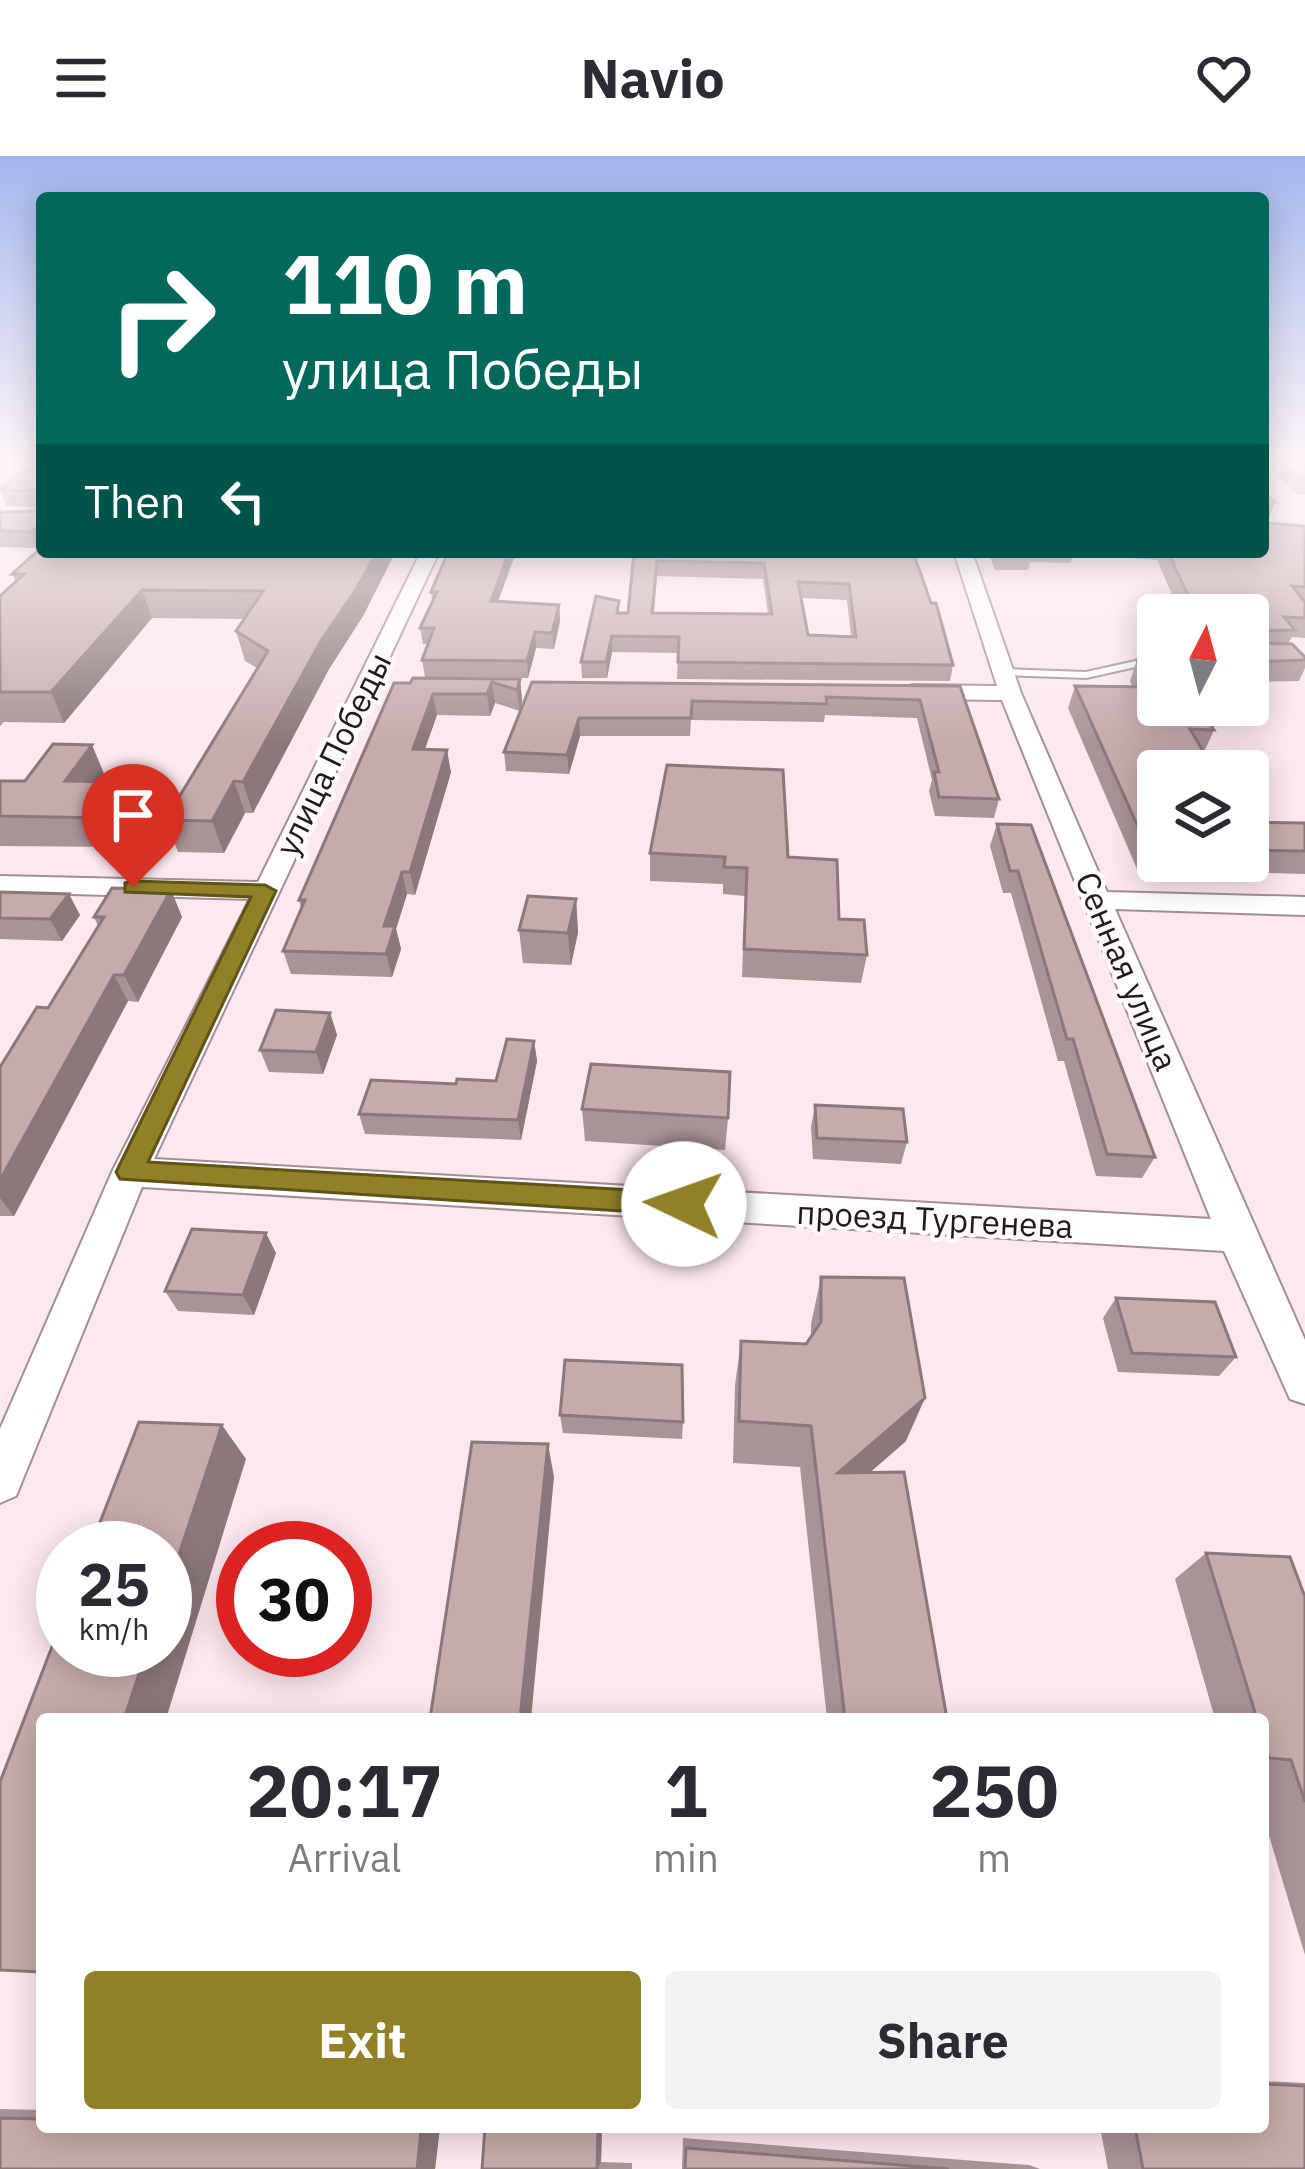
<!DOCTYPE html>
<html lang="en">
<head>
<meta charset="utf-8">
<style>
  :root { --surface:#fff; --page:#f2f2f3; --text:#2b2b33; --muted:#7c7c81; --accent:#928027 }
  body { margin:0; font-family:"IBM Plex Sans",sans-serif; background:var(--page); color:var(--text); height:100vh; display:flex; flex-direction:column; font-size:45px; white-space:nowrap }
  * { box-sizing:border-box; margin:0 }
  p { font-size:39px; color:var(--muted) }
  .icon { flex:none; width:66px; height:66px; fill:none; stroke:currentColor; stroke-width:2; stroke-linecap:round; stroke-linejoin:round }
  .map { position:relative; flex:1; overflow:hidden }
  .panel { position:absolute; left:36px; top:1557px; width:1233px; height:420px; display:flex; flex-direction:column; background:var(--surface); border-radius:12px; box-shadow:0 6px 30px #0003 }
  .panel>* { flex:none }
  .top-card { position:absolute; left:36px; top:36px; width:1233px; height:366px; border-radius:12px; box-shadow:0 6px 30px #0003; background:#00695c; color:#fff; overflow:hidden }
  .needle { width:78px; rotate:6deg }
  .tools { position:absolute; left:1137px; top:438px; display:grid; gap:24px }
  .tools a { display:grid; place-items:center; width:132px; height:132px; border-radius:12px; background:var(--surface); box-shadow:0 6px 30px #0003; font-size:60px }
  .speed { position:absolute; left:36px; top:1365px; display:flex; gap:24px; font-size:60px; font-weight:700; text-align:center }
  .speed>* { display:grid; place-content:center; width:156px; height:156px; border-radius:50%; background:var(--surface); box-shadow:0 6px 30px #0003; line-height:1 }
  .speed small { font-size:30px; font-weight:400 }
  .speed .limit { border:18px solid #d22; background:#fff; color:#111 }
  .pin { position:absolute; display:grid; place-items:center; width:102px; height:102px; color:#fff; margin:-123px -51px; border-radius:50% 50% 50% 0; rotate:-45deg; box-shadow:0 0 12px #0007 }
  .pin .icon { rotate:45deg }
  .me { position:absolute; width:132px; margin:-66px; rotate:273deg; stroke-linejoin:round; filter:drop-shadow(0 0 9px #0008) }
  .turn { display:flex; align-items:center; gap:42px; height:252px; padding:0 48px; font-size:54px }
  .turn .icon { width:156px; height:156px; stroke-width:2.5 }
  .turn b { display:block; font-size:84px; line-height:102px }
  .then { display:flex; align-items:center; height:114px; padding:0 48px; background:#0003; gap:24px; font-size:45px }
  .eta { display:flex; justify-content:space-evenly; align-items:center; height:204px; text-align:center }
  .eta b { font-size:72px; font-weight:800; line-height:84px }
  .cta { display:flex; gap:24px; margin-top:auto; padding:24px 48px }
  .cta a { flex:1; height:138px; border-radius:12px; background:var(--accent); color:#fff; font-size:48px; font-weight:800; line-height:138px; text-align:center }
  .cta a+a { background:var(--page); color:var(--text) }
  header { display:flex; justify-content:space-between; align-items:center; height:156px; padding:0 48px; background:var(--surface); font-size:54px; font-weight:800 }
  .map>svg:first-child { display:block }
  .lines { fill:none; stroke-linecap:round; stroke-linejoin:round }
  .lane-casing { stroke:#a58d97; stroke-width:4 }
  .street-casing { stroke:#a58d97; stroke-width:4 }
  .lane { fill:#fff; fill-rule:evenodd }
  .street { fill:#fff; fill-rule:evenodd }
  .wall { fill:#aa9394; fill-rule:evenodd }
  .shaded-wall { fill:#8b7878 }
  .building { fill:#c6abac; stroke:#8b7878; stroke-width:3; fill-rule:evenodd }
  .route { fill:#928027; stroke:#5f5319; stroke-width:3 }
  .labels { text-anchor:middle; stroke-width:9; stroke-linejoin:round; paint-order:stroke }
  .street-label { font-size:33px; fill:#22191d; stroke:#fffafc }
</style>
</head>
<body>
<header><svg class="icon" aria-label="menu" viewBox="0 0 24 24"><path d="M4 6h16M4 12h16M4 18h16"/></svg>Navio<svg class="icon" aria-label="heart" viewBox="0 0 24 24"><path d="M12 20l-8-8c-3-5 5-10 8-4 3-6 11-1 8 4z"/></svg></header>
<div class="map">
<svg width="1305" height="2013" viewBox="0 0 1305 2013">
  <rect width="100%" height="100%" fill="#fde8f0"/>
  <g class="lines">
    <g class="lane-casing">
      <path id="lane" d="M1158,500V506L1086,522L1003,519L998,516L1003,513L1086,516Z"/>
    </g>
    <g class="street-casing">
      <path id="street" d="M13,306H31L0,329V316Z
        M421,396H439L154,1003L1211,1063L1002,544L912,543L901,536L912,529L997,530L954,396H972L1021,537L1107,736L1305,741V759L1115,753L1305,1184V1248L1290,1243L1224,1095L142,1031L16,1340L0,1347V1273L112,1016L250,743L0,736V720L258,726Z"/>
    </g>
    <use href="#lane" class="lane"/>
    <use href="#street" class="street"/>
  </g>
  <path class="wall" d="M42,306V388L37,392L0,391V356L39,355V351L6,350L0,333Z
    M1263,306H1305V338H1297Z
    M1263,334L1267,367L1305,370V482L1292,481L1288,488L1305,501V512L1299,525L1248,526V459H1181L1157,404L1073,398L1071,407L1030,406L1028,414H995L988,396H1263Z
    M42,396H392L393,401L363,460L329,513L253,657H245L224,697L178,696L165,664L257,512L245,505L236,475L244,463L152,462L64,567L4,566L0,570V440L16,426L12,418Z
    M448,396H516L498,446L559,449L560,465L554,493L536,492L528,522L425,521L422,504L428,488H423L420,472L432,446L431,436Z
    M634,396H913L953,509L950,525L677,523L678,497L612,496L607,522H582L581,506L619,445V457H628ZM657,420L763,423L768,458L654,457ZM801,442L847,444L851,481L808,479Z
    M1158,463V492L1151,481Z
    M1137,504L1214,574L1204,596L1158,615V705H1248V666L1305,667V718L1137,713L1068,552L1075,530L1133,531L1130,525Z
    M520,523L522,544L520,555L495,547L490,560L437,559L425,593L451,616L415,739L407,738L396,773L401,793L392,821L291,818L283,795L301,752L299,744L410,527Z
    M532,526L960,530L999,643L994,662L935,660L929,635L932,624L917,562L825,559L824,566L691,564L690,580H580L569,618L506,615L504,596Z
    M92,589L104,618L99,626L145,656L121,691L0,690V625H25Z
    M997,668L1155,1001L1142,1022L1096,1020L1064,905H1058L1011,737H1003L990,690Z
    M650,697L788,701L839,763L867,799L861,827L742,821L745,740L723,738V728L650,725Z
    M171,734L182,761L138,846L128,845L14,1060H0V911L48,852L98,770L94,761Z
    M0,736L80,759L62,785L0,783Z
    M576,743L578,776L571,809L523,807L519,774Z
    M330,857L337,879L323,918L269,916L260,894Z
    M534,885L537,905L521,984L365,978L359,958L456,928L496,925Z
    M815,949L907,986L901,1008L813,1003L811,971Z
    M582,953L728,962L725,994L585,985Z
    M276,1097L254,1159L178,1155L165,1135Z
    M821,1121L906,1285L870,1316L947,1563H827L800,1311L733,1307L735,1229L741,1185L806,1188L811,1181V1168Z
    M1116,1142L1236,1201L1219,1220L1118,1216L1103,1162Z
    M560,1259L683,1266L682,1283L563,1277Z
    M1206,1397L1305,1441V1799L1263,1660V1563H1215L1175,1423Z
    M1263,1925L1305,1927V2013H1108L1100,1971H1263Z
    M0,1953L42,1954V1971H440L435,2013H0Z
    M485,1971H602L601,2006L632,2007V2013H482Z
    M683,1982L1029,2009L1040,2013H682Z"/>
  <path class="shaded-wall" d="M1275,346L1268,364L1263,366L1266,350Z
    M42,367V388L37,392L30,376Z
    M377,396H392L393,401L363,460L329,513L253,657L243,626L322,483Z
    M509,396H516L492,461L491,445Z
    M142,434L152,462L64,567L51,536Z
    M559,449L560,465L554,493L552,477Z
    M535,476L536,492L528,522L527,505Z
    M612,480V496L607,522L606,506Z
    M520,523L522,544L520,555L517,534Z
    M492,526L495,547L490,560L487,538Z
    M433,538L437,559L417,615L413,593Z
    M579,562L580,580L569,618L567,599Z
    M92,589L104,618L79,654L65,625Z
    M447,594L451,616L415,739L410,716Z
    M234,625L245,657L224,697L212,665Z
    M132,626L145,656L121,691L107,662Z
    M402,716L407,738L396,773L401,793L392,821L386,798L384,770Z
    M171,734L182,761L138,846L124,819Z
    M69,738L80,759L62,785L50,763Z
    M576,743L578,776L571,809L568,777Z
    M114,819L128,845L14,1060L0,1042V1024Z
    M330,857L337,879L323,918L316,896Z
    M534,885L537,905L521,984L518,964Z
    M266,1077L276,1097L254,1159L243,1139Z
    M925,1242L906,1285L825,1356L838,1317Z
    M222,1269L246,1303L166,1563H124L147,1494H165V1440Z
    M548,1288L554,1321L531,1563H520Z
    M431,1971H440L435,2013H417L421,1975Z
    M598,1971H602L601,2006L597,2013Z"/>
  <path class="building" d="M38,306H42V367L30,376L0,375V356L39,355V335L0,334Z
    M1281,306H1305V325H1303Z
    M1263,334L1275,346L1266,350L1267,367L1305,370V431L1292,430L1305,446V462L1284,461L1295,474L1253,475L1254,487L1292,488L1305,501V504L1248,506V459H1197L1168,396H1263Z
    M42,391V396H377L357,432L322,483L243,626L234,625L212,665L165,664L268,495L236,475L263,435L142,434L51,536H0V440L24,418H12Z
    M448,396H509L491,445L559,449L552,477L535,476L527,505L422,504L434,472H420L437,436H431Z
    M634,396H913L931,447H936L953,509L678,506L679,481L612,480L606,506H581L596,440L619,445L617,457H628ZM657,405L764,407L772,458L652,457ZM798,426L849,428L856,481L808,479Z
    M1137,504H1158V549H1198L1214,574L1190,573L1215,615H1158V691H1147L1075,530L1154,531Z
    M413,522L520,523L517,534L492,526L487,538H433L413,593L447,594L410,716H402L384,770H395L386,798L283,795L305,744H299L394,527H410Z
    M532,526L960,530L999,643L939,641L934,616H939L920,544L826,541L827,548L692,545L691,562H579L567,599L504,596Z
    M53,588L92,589L65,625L132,626L107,662L0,660V625H25Z
    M667,609L783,614L788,701L837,704L839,763L864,764L867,799L744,793L747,712L724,711L725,701L650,697Z
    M1248,666L1305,667V695L1248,694Z
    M997,668L1031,669L1155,1001L1107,998L1073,883H1067L1018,715H1010Z
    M112,732L171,734L124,819H114L0,1024V911L37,851L48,852L104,761H94Z
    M0,736L69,738L50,763L0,762Z
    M528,740L576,743L568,777L519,774Z
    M276,854L330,857L316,896L260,894Z
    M507,883L534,885L518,964L359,958L371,924L456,928L457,923L496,925Z
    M591,908L730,916L728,962L582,953Z
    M815,949L903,953L907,986L817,982Z
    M192,1073L266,1077L243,1139L165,1135Z
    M821,1121L904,1122L925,1242L838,1317L904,1316L947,1563H845L811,1270L739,1265L741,1185L806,1188L821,1166Z
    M1116,1142L1215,1146L1236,1201L1132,1197Z
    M565,1204L682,1209L683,1266L560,1259Z
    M139,1266L222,1269L165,1440V1392H90Z
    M472,1286L548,1288L520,1563H430Z
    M1206,1397L1290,1401L1305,1441V1646L1291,1604L1269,1602L1263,1582V1563H1257Z
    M63,1462V1494H147L124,1563H42V1811L40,1816L0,1814V1626Z
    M1263,1928L1305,1930V2013H1143L1135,1971H1263Z
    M0,1962L42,1963V1971H282L421,1975L417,2013H0Z
    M485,1971H598L597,2013H482Z
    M686,1992L949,2013H685Z"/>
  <linearGradient id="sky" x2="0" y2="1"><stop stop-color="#a3b6ed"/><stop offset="0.52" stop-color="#fef5f8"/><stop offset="1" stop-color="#fef5f8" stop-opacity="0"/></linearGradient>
  <rect width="1305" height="588" fill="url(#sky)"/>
  <path class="route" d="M133,725L265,729L276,735L148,1006L684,1037L694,1040L698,1048L694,1056L684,1059L120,1023L116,1016L251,741L125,736V727Z"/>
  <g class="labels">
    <g class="street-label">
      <text transform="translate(333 598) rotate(-64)" y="12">улица Победы</text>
      <text transform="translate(1127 815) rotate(67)" y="12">Сенная улица</text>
      <text transform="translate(935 1063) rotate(3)" y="12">проезд Тургенева</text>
    </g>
  </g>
</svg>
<div class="tools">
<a><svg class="needle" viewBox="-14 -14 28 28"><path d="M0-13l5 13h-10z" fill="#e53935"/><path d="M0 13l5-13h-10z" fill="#7c7c81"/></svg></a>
<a><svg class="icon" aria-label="layers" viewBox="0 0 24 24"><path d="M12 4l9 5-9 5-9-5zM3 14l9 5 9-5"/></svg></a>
</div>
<div class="speed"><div>25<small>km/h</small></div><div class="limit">30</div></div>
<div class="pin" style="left:133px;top:731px;background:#d93025"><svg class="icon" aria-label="arrive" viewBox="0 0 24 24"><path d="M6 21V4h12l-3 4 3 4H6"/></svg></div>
<svg class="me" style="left:684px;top:1048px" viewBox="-20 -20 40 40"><circle r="19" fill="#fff"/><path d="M0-13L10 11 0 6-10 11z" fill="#928027"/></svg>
<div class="top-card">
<div class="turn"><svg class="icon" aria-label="right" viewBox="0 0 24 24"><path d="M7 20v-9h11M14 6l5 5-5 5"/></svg><div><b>110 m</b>улица Победы</div></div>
<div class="then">Then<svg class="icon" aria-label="left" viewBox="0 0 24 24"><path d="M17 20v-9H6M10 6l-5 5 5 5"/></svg></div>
</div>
<section class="panel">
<div class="eta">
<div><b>20:17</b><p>Arrival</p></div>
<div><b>1</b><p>min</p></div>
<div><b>250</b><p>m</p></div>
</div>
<div class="cta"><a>Exit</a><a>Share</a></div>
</section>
</div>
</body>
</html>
